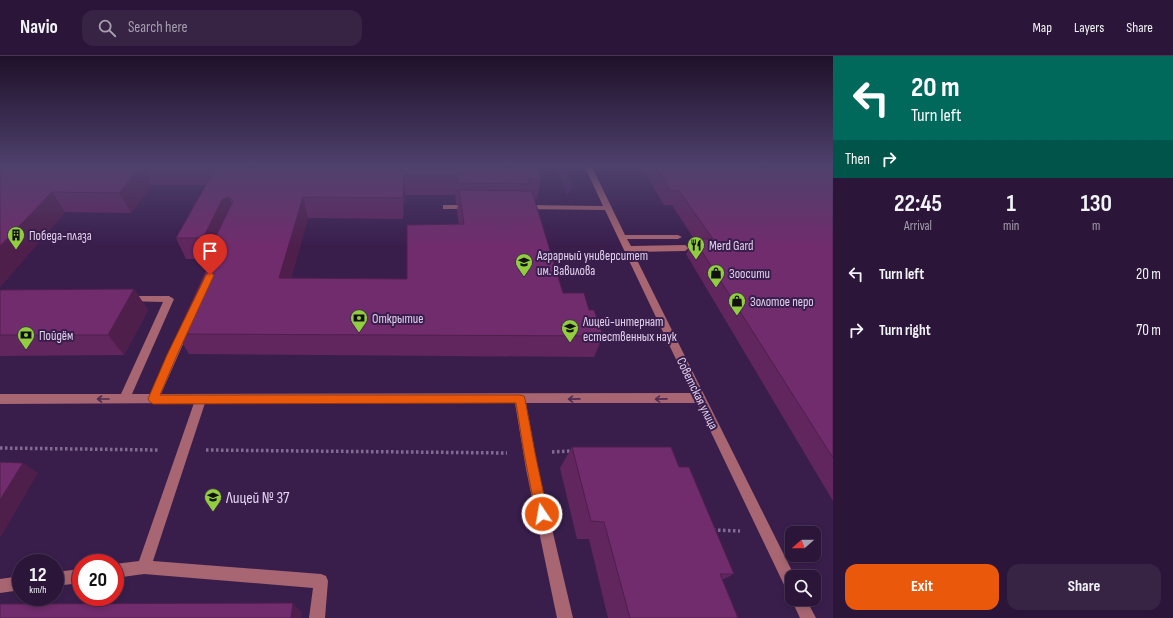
<!DOCTYPE html>
<html lang="en">
<head>
<meta charset="utf-8">
<style>
  :root { --surface:#2b1639; --page:#372344; --text:#f1f3f6; --muted:#a69fae; --line:#473553; --accent:#ea580c }
  body { margin:0; font-family:"Sofia Sans Condensed",sans-serif; background:var(--page); color:var(--text); height:100vh; display:flex; flex-direction:column; font-size:15px; white-space:nowrap }
  * { box-sizing:border-box; margin:0 }
  p { font-size:13px; color:var(--muted) }
  .icon { flex:none; width:22px; height:22px; fill:none; stroke:currentColor; stroke-width:2; stroke-linecap:round; stroke-linejoin:round }
  .map { position:relative; flex:1; overflow:hidden }
  .sheet { display:flex; flex-direction:column; background:var(--surface); width:340px }
  .sheet>* { flex:none }
  .hud { background:#00695c; color:#fff; overflow:hidden }
  .needle { width:26px; rotate:250deg }
  .fabs { position:absolute; left:785px; top:470px; display:grid; gap:8px }
  .fabs a { display:grid; place-items:center; width:36px; height:36px; border-radius:8px; background:var(--surface); box-shadow:0 2px 6px #0003,0 0 0 1px var(--line); font-size:20px }
  .speed { position:absolute; left:12px; top:498px; display:flex; gap:8px; font-size:20px; font-weight:700; text-align:center }
  .speed>* { display:grid; place-content:center; width:52px; height:52px; border-radius:50%; background:var(--surface); box-shadow:0 2px 6px #0003,0 0 0 1px var(--line); line-height:1 }
  .speed small { font-size:10px; font-weight:400 }
  .speed .limit { border:6px solid #d22; background:#fff; color:#111 }
  .pin { position:absolute; display:grid; place-items:center; width:34px; height:34px; color:#fff; margin:-41px -17px; border-radius:50% 50% 50% 0; rotate:-45deg; box-shadow:0 0 4px #0007 }
  .pin .icon { rotate:45deg }
  .me { position:absolute; width:44px; margin:-22px; rotate:348deg; stroke-linejoin:round; filter:drop-shadow(0 0 3px #0008) }
  .turn { display:flex; align-items:center; gap:14px; height:84px; padding:0 12px; font-size:18px }
  .turn .icon { width:52px; height:52px; stroke-width:2.5 }
  .turn b { display:block; font-size:28px; line-height:34px }
  .then { display:flex; align-items:center; height:38px; padding:0 12px; background:#0003; gap:8px; font-size:15px }
  .eta { display:flex; justify-content:space-evenly; align-items:center; height:68px; text-align:center }
  .eta b { font-size:24px; font-weight:700; line-height:28px }
  .cta { display:flex; gap:8px; margin-top:auto; padding:8px 12px }
  .cta a { flex:1; height:46px; border-radius:12px; background:var(--accent); color:#fff; font-size:16px; font-weight:700; line-height:46px; text-align:center }
  .cta a+a { background:var(--page); color:var(--text) }
  ul { padding:0; list-style:none }
  li { display:flex; align-items:center; gap:12px; height:56px; padding:0 12px }
  li div { flex:1 }
  li b { display:block; font-size:15px }
  li em { font-style:normal }
  header { display:flex; align-items:center; gap:24px; box-sizing:border-box; height:56px; padding:0 20px; background:var(--surface); border-bottom:1px solid var(--line) }
  header strong { font-size:19px }
  nav { display:flex; gap:22px; margin-inline-start:auto; font-size:14px }
  .search { width:280px; height:36px; background:var(--page); display:flex; align-items:center; gap:10px; box-sizing:border-box; padding:0 14px; border-radius:12px; color:var(--muted); font-size:15px }
  main { display:flex; flex:1; min-height:0 }
  .map>svg:first-child { display:block }
  .green { fill:#4a2463 }
  .lines { fill:none; stroke-linecap:round; stroke-linejoin:round }
  .path { stroke:#816b92; stroke-width:3.5; stroke-dasharray:2.5 2.5; stroke-linecap:butt }
  .minor { fill:#a76671; fill-rule:evenodd }
  .wall { fill:#61265e; fill-rule:evenodd }
  .shaded-wall { fill:#4f1f4c }
  .building { fill:#712c6d; stroke:#4f1f4c }
  .oneway { stroke:#4f2c53 }
  .route { fill:#ea580c; stroke:#983908 }
  .labels { text-anchor:middle; stroke-width:4; stroke-linejoin:round; paint-order:stroke }
  .poi-label { font-size:13px; fill:#e1d1ee; stroke:#391e4c; text-anchor:start }
  .street-label { font-size:13px; fill:#e1d1ee; stroke:#391e4c }
  .near-poi-label { font-size:16px; fill:#e1d1ee; stroke:#391e4c; text-anchor:start }
</style>
</head>
<body>
<header>
<strong>Navio</strong>
<div class="search"><svg class="icon" aria-label="search" viewBox="0 0 24 24"><circle cx="10" cy="10" r="6"/><path d="M15 15l6 6"/></svg>Search here</div>
<nav><a>Map</a><a>Layers</a><a>Share</a></nav>
</header>
<main>
<div class="map">
<svg width="833" height="562" viewBox="0 0 833 562">
  <rect width="100%" height="100%" fill="#391e4c"/>
  <path class="green" d="M556,111H565L573,131L567,139Z"/>
  <g class="lines">
    <path class="path" d="M0,392L159,394
      M206,394L507,397
      M552,396L571,395
      M713,474L740,475"/>
    <path class="minor" d="M585,111H592L625,179H678L682,181L678,183H627L631,190L685,189L689,192L685,195L633,196L795,521H792V537L787,535L697,347H526L538,413L573,562H557L526,413L515,347H205L153,505L321,518L326,520L328,525L325,562H309L313,532L144,518L115,522V508L139,505L194,347L0,348V338H121L163,246L124,245L122,243L127,240H169L174,243L132,338H150L181,270L183,267H189L191,270L161,338L692,337L605,154L524,153L520,151L524,149L603,150Z
      M443,149H470L474,151L470,153H443Z
      M81,513V527L55,530V516Z
      M21,520V534L0,537V523Z
      M792,539V543H806L816,562H800L791,543Z"/>
  </g>
  <path class="wall" d="M0,111H537L541,123L537,143H534L563,237L589,254L603,280L594,301L189,298L177,278L212,203H186L176,182L206,129H152L131,157L65,156L0,231ZM405,139H455L456,148H458L457,155L459,168L407,223L291,222L308,162L403,163Z
    M641,111H833V445L686,198L694,183L672,149H664Z
    M134,233L148,254L124,299L0,300V234Z
    M572,391L679,411L734,518L722,524L738,562H608L589,483H577L560,412Z"/>
  <path class="shaded-wall" d="M141,111H144L152,129L131,157L119,137Z
    M404,119L405,139L403,163V142Z
    M52,136L65,156L0,231V190Z
    M229,141L236,162L215,182L218,190L212,203L203,182L222,144Z
    M303,141L308,162L285,243L279,222Z
    M134,233L148,254L124,299L108,279Z
    M23,407L38,417L0,482V444Z
    M293,547L302,557L301,562H291Z"/>
  <path class="building" d="M0,111H141L119,137L52,136L0,190Z
    M216,111H537L541,123H528L529,128L458,127L457,119H404L403,142L303,141L279,222L407,223V169L464,168L459,134L532,135L563,237H584L589,254H594L603,280L177,278L221,182H215L233,145L229,141L222,144L203,182H176Z
    M656,111H833V165H832L833,166V402L694,183H713L679,135H671Z
    M134,233L108,279H0V234Z
    M572,391H671L679,411H689L734,518H720L738,562H630L604,466L591,465Z
    M0,406L23,407L0,444Z
    M293,547L291,562H0V548Z"/>
  <defs><path id="oneway-shaft" d="M-6 0H5M1.5-3L5.5 0L1.5 3" fill="none" stroke-width="1.6" stroke-linecap="round" stroke-linejoin="round"/></defs>
  <g class="oneway">
    <use href="#oneway-shaft" transform="translate(103 343) rotate(180)"/>
    <use href="#oneway-shaft" transform="translate(574 343) rotate(179)"/>
    <use href="#oneway-shaft" transform="translate(661 343) rotate(179)"/>
  </g>
  <linearGradient id="sky" x2="0" y2="1"><stop stop-color="#1f102a"/><stop offset="0.58" stop-color="#4e416c"/><stop offset="1" stop-color="#4e416c" stop-opacity="0"/></linearGradient>
  <rect width="833" height="190" fill="url(#sky)"/>
  <path class="route" d="M210,216L214,219L177,299L160,339H520L524,340L525,343L535,397L548,458L546,462L542,464L538,462L536,458L524,397L516,347L153,348L150,346L148,343L167,299L206,219Z"/>
  <defs>
    <g id="building-pin" transform="scale(0.9)"><path d="M0 17L-7.5 6A9.5 9.5 0 1 1 7.5 6Z" fill="#91cd3f" stroke="#391e4c"/><path d="M-4-6H4V6H1V3H-1V6H-4ZM-2.5-4.3h1.7v1.8h-1.7ZM.8-4.3h1.7v1.8H.8ZM-2.5-1h1.7V.8h-1.7ZM.8-1h1.7V.8H.8Z" fill="#111"/></g>
    <g id="restaurant-pin" transform="scale(0.9)"><path d="M0 17L-7.5 6A9.5 9.5 0 1 1 7.5 6Z" fill="#91cd3f" stroke="#391e4c"/><path d="M-5-6h1v4h1v-4h1v4h1v-4h1v5L-1.5 .5V6h-2V.5L-5-1ZM5-6V6H3V1.5H1.5Q1.5-4 5-6Z" fill="#111"/></g>
    <g id="university-pin" transform="scale(0.9)"><path d="M0 17L-7.5 6A9.5 9.5 0 1 1 7.5 6Z" fill="#91cd3f" stroke="#391e4c"/><path d="M0-5L7-2L0 1L-7-2ZM-4 1L0 2.5L4 1V4Q0 6-4 4Z" fill="#111"/></g>
    <g id="shop-pin" transform="scale(0.9)"><path d="M0 17L-7.5 6A9.5 9.5 0 1 1 7.5 6Z" fill="#91cd3f" stroke="#391e4c"/><path d="M-5-2.5h2.3a2.7 3.5 0 0 1 5.4 0H5L5.5 6h-11ZM-1.5-2.5h3a1.5 2.3 0 0 0-3 0Z" fill="#111"/></g>
    <g id="bank-pin" transform="scale(0.9)"><path d="M0 17L-7.5 6A9.5 9.5 0 1 1 7.5 6Z" fill="#91cd3f" stroke="#391e4c"/><path d="M-6-4H6V4H-6ZM0-2.3a2.3 2.3 0 1 0 0 4.6a2.3 2.3 0 1 0 0-4.6Z" fill="#111"/></g>
    <g id="school-pin" transform="scale(0.9)"><path d="M0 17L-7.5 6A9.5 9.5 0 1 1 7.5 6Z" fill="#91cd3f" stroke="#391e4c"/><path d="M0-5L7-2L0 1L-7-2ZM-4 1L0 2.5L4 1V4Q0 6-4 4Z" fill="#111"/></g>
  </defs>
  <g fill-rule="evenodd">
    <use href="#building-pin" x="16" y="179"/>
    <use href="#restaurant-pin" x="696" y="189"/>
    <use href="#university-pin" x="524" y="206"/>
    <use href="#shop-pin" x="716" y="217"/>
    <use href="#shop-pin" x="737" y="245"/>
    <use href="#bank-pin" x="359" y="262"/>
    <use href="#school-pin" x="570" y="272"/>
    <use href="#bank-pin" x="26" y="279"/>
    <use href="#school-pin" x="213" y="441"/>
  </g>
  <g class="labels">
    <g class="poi-label">
      <text x="29" y="184">Победа-плаза</text>
      <text x="709" y="194">Merd Gard</text>
      <text x="537" y="204">Аграрный университет<tspan x="537" dy="15">им. Вавилова</tspan></text>
      <text x="729" y="222">Зоосити</text>
      <text x="750" y="250">Золотое перо</text>
      <text x="372" y="267">Открытие</text>
      <text x="583" y="270">Лицей-интернат<tspan x="583" dy="15">естественных наук</tspan></text>
      <text x="39" y="284">Пойдём</text>
    </g>
    <g class="street-label">
      <text transform="translate(698 337) rotate(64)" y="5">Советская улица</text>
    </g>
    <g class="near-poi-label">
      <text x="226" y="447">Лицей № 37</text>
    </g>
  </g>
</svg>
<div class="fabs">
<a><svg class="needle" viewBox="-14 -14 28 28"><path d="M0-13l5 13h-10z" fill="#e53935"/><path d="M0 13l5-13h-10z" fill="#a69fae"/></svg></a>
<a><svg class="icon" aria-label="search" viewBox="0 0 24 24"><circle cx="10" cy="10" r="6"/><path d="M15 15l6 6"/></svg></a>
</div>
<div class="speed"><div>12<small>km/h</small></div><div class="limit">20</div></div>
<div class="pin" style="left:210px;top:219px;background:#d93025"><svg class="icon" aria-label="arrive" viewBox="0 0 24 24"><path d="M6 21V4h12l-3 4 3 4H6"/></svg></div>
<svg class="me" style="left:542px;top:458px" viewBox="-20 -20 40 40"><circle r="17" fill="#ea580c" stroke="#fff" stroke-width="3"/><path d="M0-11L8 9 0 5-8 9z" fill="#fff"/></svg>
</div>
<section class="sheet">
<div class="hud">
<div class="turn"><svg class="icon" aria-label="left" viewBox="0 0 24 24"><path d="M17 20v-9H6M10 6l-5 5 5 5"/></svg><div><b>20 m</b>Turn left</div></div>
<div class="then">Then<svg class="icon" aria-label="right" viewBox="0 0 24 24"><path d="M7 20v-9h11M14 6l5 5-5 5"/></svg></div>
</div>
<div class="eta">
<div><b>22:45</b><p>Arrival</p></div>
<div><b>1</b><p>min</p></div>
<div><b>130</b><p>m</p></div>
</div>
<ul>
<li><svg class="icon" aria-label="left" viewBox="0 0 24 24"><path d="M17 20v-9H6M10 6l-5 5 5 5"/></svg><div><b>Turn left</b></div><em>20 m</em></li>
<li><svg class="icon" aria-label="right" viewBox="0 0 24 24"><path d="M7 20v-9h11M14 6l5 5-5 5"/></svg><div><b>Turn right</b></div><em>70 m</em></li>
</ul>
<div class="cta"><a>Exit</a><a>Share</a></div>
</section>
</main>
</body>
</html>
